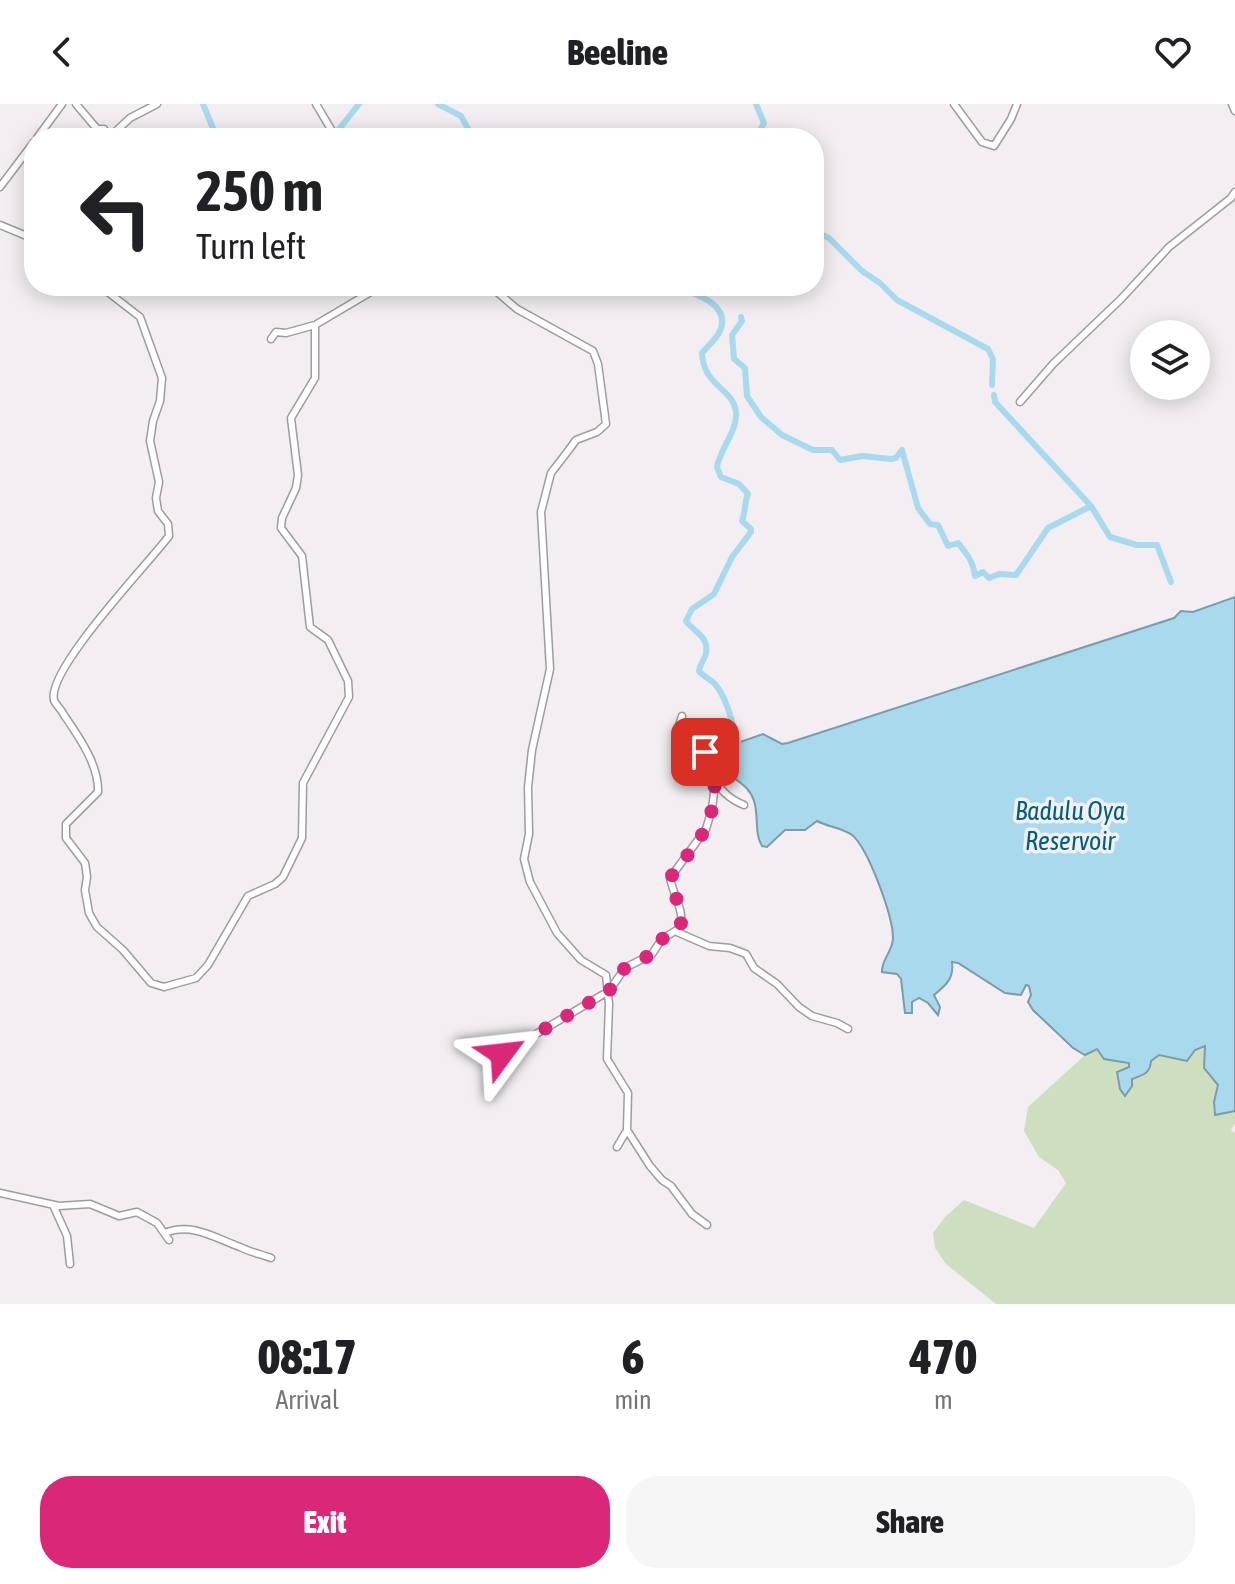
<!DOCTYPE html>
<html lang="en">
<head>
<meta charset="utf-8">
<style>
  :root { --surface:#fff; --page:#f6f6f6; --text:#202124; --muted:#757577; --accent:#db2777 }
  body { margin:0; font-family:"Asap Condensed",sans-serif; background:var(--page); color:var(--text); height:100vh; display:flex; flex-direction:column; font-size:30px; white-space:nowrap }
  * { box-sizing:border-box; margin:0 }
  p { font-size:26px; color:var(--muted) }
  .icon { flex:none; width:44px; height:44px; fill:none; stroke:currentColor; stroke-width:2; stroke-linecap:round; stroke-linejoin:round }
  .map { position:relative; height:1200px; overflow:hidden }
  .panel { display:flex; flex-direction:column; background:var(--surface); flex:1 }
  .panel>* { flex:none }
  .guide { position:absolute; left:24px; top:24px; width:800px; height:168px; border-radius:32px; box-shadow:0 4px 20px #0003; background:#fff; color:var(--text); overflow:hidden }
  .fabs { position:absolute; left:1130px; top:216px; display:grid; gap:16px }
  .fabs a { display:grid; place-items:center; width:80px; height:80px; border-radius:50%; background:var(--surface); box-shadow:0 4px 20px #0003; font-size:40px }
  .pin { position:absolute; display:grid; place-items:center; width:68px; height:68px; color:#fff; margin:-34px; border-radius:16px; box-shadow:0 4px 12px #0006 }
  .me { position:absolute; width:88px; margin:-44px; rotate:60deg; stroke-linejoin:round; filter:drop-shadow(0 0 6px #0008) }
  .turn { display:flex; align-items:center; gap:28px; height:168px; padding:0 40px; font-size:36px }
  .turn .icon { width:104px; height:104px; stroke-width:2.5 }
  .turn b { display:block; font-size:56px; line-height:68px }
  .eta { display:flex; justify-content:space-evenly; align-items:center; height:136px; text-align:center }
  .eta b { font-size:48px; font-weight:800; line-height:56px }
  .action { display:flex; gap:16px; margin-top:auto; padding:16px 40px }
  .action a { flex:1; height:92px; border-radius:32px; background:var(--accent); color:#fff; font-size:32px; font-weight:800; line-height:92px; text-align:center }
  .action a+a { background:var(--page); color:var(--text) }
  header { display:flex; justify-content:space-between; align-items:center; height:104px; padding:0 40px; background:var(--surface); font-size:36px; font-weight:800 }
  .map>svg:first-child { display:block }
  .green { fill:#cedfc0 }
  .water { fill:#a9d9ec; stroke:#7b9caa; stroke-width:2 }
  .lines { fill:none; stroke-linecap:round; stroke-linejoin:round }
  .canal { stroke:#a9d9ec; stroke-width:6 }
  .minor-casing { stroke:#9f9b9f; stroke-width:9 }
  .minor { stroke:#fff; stroke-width:6 }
  .route { stroke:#db2777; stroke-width:14; stroke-dasharray:0 25.2 }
  .labels { text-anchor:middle; stroke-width:7; stroke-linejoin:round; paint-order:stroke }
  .water-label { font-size:26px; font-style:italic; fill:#00607a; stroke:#f2eef2 }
</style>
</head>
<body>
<header><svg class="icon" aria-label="back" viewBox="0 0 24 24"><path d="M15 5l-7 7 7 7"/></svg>Beeline<svg class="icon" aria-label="heart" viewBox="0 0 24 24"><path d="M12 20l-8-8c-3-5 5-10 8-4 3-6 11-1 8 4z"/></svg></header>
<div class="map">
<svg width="1235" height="1200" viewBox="0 0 1235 1200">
  <rect width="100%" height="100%" fill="#f2eef2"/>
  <path class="green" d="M1206,941L1204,964L1218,981L1213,1007H1235V1019L1231,1026L1235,1029V1200H996L946,1160L935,1144L933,1129L945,1113L964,1096L1034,1124L1066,1079L1058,1066L1039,1053L1024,1027L1028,1003L1085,951L1097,945L1104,955L1129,959V963L1117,969L1120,985L1126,989L1131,985L1132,975L1144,971L1151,957L1159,951L1172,953Z"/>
  <path class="water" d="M1235,493V1007L1215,1011L1214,998L1218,981L1204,964L1205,942L1195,946L1187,957L1159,951L1151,957C1150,970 1143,971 1132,975V982L1125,992L1120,985L1117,968L1129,963V959L1104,955L1097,945L1085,951L1073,944L1033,906L1028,898L1031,891L1029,882L1026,881L1021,891L1005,889L958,859L952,858C954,875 946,881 934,891L940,903L938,911L928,899L919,894L912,898V909H905L901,875L897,870L882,868C881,856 893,847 893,834C893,812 868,744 852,731C843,724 828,723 817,717L805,726H785L767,743L762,742C754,729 759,712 754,697C749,680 734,677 723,664C719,659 717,652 714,647L763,630L782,640L788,639L1174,514L1181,507L1193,508Z"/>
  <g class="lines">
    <path class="canal" d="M203,0L217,34
      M438,0L461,12L473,34
      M756,0L764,19L756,34
      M332,34L359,0
      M814,127L829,134L862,167L880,179L897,196L988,245L993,255L992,281
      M672,182C692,188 734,200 719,229C715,236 707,243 702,249C703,282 734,285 736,308C738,326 720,345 717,363L721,373L739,380L748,390C744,399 746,407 742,417L751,425V428L732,453L714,490L692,505L686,517C694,528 709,532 706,549C705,555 700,560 699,567C704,573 710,575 715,580C728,596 732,619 738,638
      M741,213L742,217L732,231L734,255L745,264L747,292L761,313L782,331L813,346H832L840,356L862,352L891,355L896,354L902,346L918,404L930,420L938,421L948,442L958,439C967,450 973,457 975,472L983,468L989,474L999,470L1016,471L1048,424L1091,402
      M994,291L995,298L1091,402L1110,433L1137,441H1157L1171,478"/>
    <g class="minor-casing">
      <path id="minor" d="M76,0L97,25H104L107,31L113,30L130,14L157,0
        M316,0L332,27L343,34
        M954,0L982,38L994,42L1011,15L1017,0
        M1232,0L1235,7
        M37,34L62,0
        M0,83L34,38
        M0,121L34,135
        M100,182L140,213L162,274L160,297L153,317L150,337L159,378L156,394L158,407L168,420L169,432C149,459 46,566 54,596C55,600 62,606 64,611C79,633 99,661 98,688L66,720V734L85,759L87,773L85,786L89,809L97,823L123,846L151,879L164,883L196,874L208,861L248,792L275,780L283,773L302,734L303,679L349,593L348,577L328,536L310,523L302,452L281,424L282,414L296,384L298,371L291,314L315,274V221L381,182
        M490,182L517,205L593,247L598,260L606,320L597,328L576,336L568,347L551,369L541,408L550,565L532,646L528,683L529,730L524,755L530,778L557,829L581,856L606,871L609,900L607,955L628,989L627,1026
        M271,235L276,228L286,229L315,221
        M1020,298L1053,260L1121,195L1169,143L1231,94L1235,88
        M682,612L677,628L702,625C705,657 711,688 744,701
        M677,828L709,842L730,844L746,850L754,864L777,880L799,903L812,912L837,919L848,925
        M502,950L609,887L625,864L652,850L662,835L680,824C685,806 673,791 670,774L706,725L712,705L715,680
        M617,1043L627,1026L650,1062L662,1076L671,1082L692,1110L707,1121
        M0,1089L59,1102L90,1100L119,1112L137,1108L157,1119L169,1136
        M53,1101L67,1132L70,1160
        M165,1129C192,1118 215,1134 240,1143C250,1148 260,1150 271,1154"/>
    </g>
    <use href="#minor" class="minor"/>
  </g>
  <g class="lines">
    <path class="route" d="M502,950L609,887L622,866L652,850L662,835L680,824C685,806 673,792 670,774L700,735L711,711L715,680L705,648"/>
  </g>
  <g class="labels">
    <g class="water-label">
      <text x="1070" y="716">Badulu Oya<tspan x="1070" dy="30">Reservoir</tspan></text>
    </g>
  </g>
</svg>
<div class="fabs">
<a><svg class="icon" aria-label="layers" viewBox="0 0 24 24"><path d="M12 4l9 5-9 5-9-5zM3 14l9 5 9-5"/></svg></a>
</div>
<div class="pin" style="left:705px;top:648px;background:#d93025"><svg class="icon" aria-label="arrive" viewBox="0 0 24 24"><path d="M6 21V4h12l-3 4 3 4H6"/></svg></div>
<svg class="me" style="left:502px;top:950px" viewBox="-20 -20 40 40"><path d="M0-17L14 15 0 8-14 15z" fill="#db2777" stroke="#fff" stroke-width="4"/></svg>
<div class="guide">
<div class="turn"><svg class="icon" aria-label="left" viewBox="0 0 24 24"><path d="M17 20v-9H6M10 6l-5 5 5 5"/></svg><div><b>250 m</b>Turn left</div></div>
</div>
</div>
<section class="panel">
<div class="eta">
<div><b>08:17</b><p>Arrival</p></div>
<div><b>6</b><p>min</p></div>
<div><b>470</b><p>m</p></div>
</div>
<div class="action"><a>Exit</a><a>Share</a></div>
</section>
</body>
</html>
